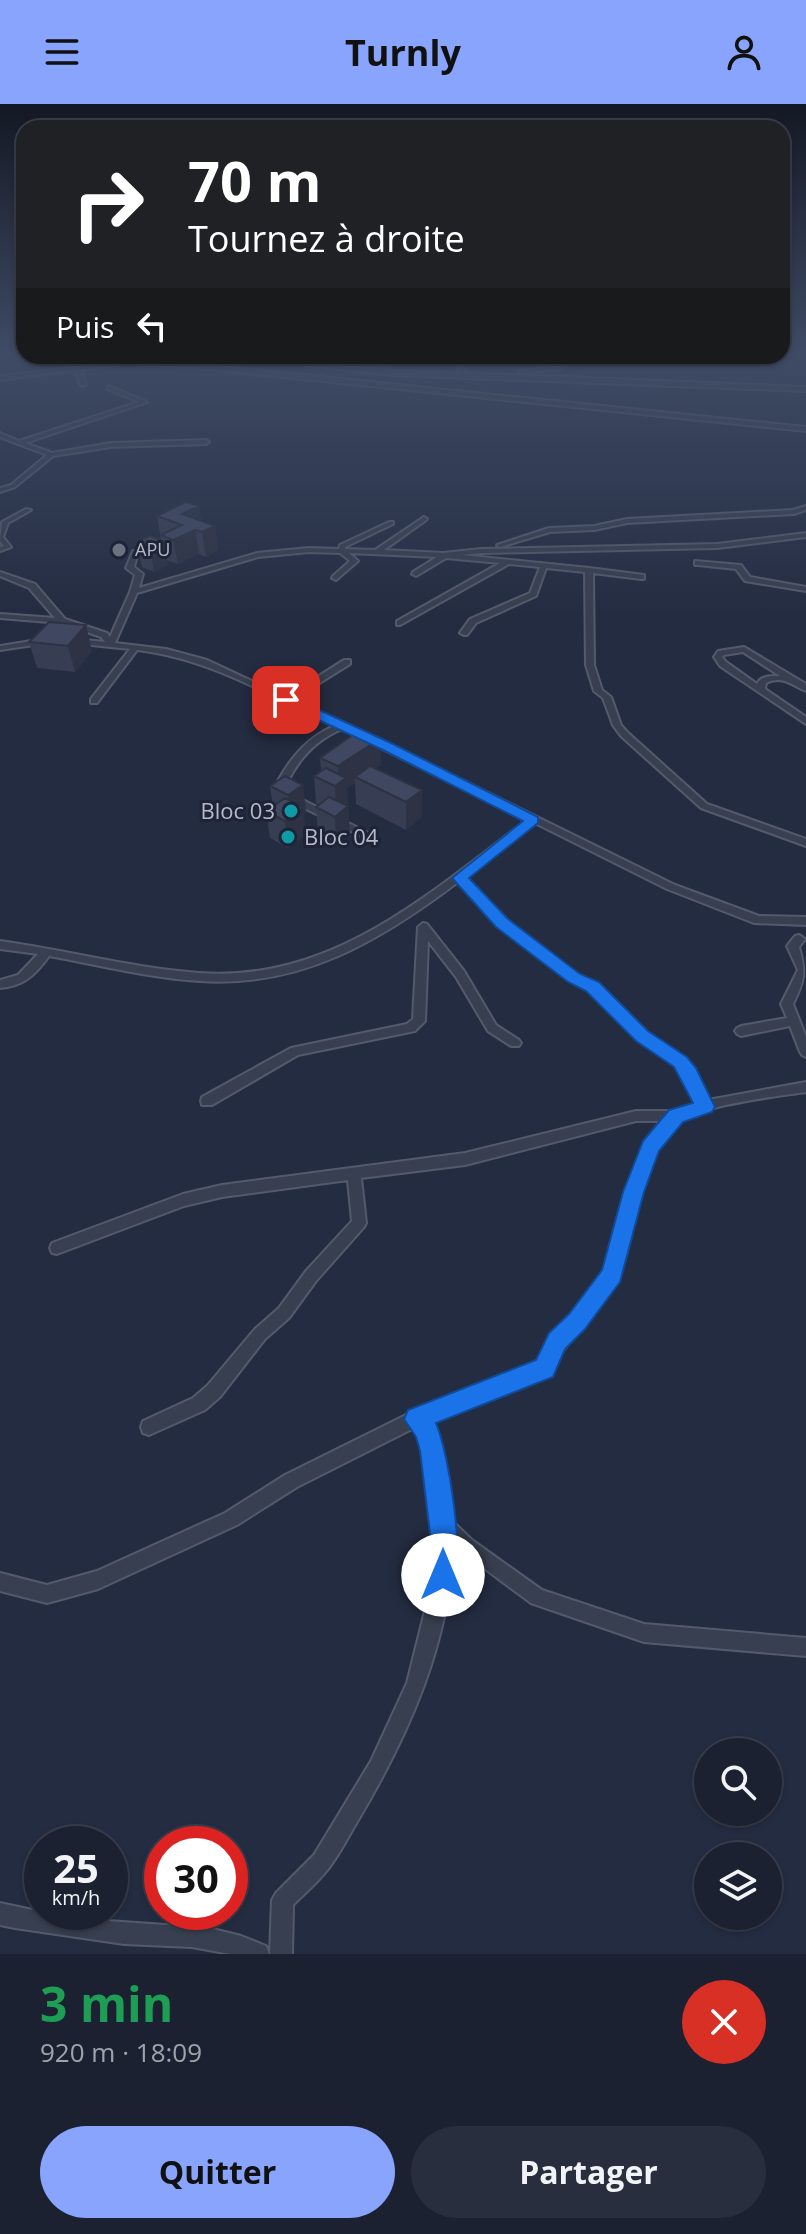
<!DOCTYPE html>
<html lang="fr">
<head>
<meta charset="utf-8">
<style>
  :root { --surface:#1b2131; --page:#282e3d; --text:#f1f3f6; --muted:#a0a3ab; --line:#393e4d; --accent:#89a4fc }
  body { margin:0; font-family:"Open Sans",sans-serif; background:var(--page); color:var(--text); height:100vh; display:flex; flex-direction:column; font-size:30px; white-space:nowrap }
  * { box-sizing:border-box; margin:0 }
  p { font-size:26px; color:var(--muted) }
  .icon { flex:none; width:44px; height:44px; fill:none; stroke:currentColor; stroke-width:2; stroke-linecap:round; stroke-linejoin:round }
  .map { position:relative; height:1850px; overflow:hidden }
  .side { display:flex; flex-direction:column; background:var(--surface); flex:1 }
  .side>* { flex:none }
  .top-card { position:absolute; left:16px; top:16px; width:774px; height:244px; border-radius:24px; box-shadow:0 2px 6px #0004,0 0 0 2px var(--line); background:#202124; color:#fff; overflow:hidden }
  .fabs { position:absolute; left:694px; top:1634px; display:grid; gap:16px }
  .fabs a { display:grid; place-items:center; width:88px; height:88px; border-radius:50%; background:var(--surface); box-shadow:0 2px 6px #0004,0 0 0 2px var(--line); font-size:40px }
  .speed { position:absolute; left:24px; top:1722px; display:flex; gap:16px; font-size:40px; font-weight:700; text-align:center }
  .speed>* { display:grid; place-content:center; width:104px; height:104px; border-radius:50%; background:var(--surface); box-shadow:0 2px 6px #0004,0 0 0 2px var(--line); line-height:1 }
  .speed small { font-size:20px; font-weight:400 }
  .speed .limit { border:12px solid #d22; background:#fff; color:#111 }
  .pin { position:absolute; display:grid; place-items:center; width:68px; height:68px; color:#fff; margin:-34px; border-radius:16px; box-shadow:0 4px 12px #0006 }
  .me { position:absolute; width:88px; margin:-44px; rotate:0deg; stroke-linejoin:round; filter:drop-shadow(0 0 6px #0008) }
  .turn { display:flex; align-items:center; gap:28px; height:168px; padding:0 40px; font-size:36px }
  .turn .icon { width:104px; height:104px; stroke-width:2.5 }
  .turn b { display:block; font-size:56px; line-height:68px }
  .then { display:flex; align-items:center; height:76px; padding:0 40px; background:#0003; gap:16px; font-size:30px }
  .round { display:grid; place-items:center; flex:none; width:84px; height:84px; border-radius:42px; background:var(--page) }
  .summary { display:flex; align-items:center; justify-content:space-between; height:136px; padding:0 40px }
  h1 { font-size:48px; font-weight:700; line-height:60px; color:#1e9e55 }
  .action { display:flex; gap:16px; margin-top:auto; padding:16px 40px }
  .action a { flex:1; height:92px; border-radius:48px; background:var(--accent); color:#111; font-size:32px; font-weight:700; line-height:92px; text-align:center }
  .action a+a { background:var(--page); color:var(--text) }
  header { display:flex; justify-content:space-between; align-items:center; height:104px; padding:0 40px; background:var(--accent); color:#111; font-size:36px; font-weight:700 }
  .map>svg:first-child { display:block }
  .lines { fill:none; stroke-linecap:round; stroke-linejoin:round }
  .minor-casing { stroke:#535a6b; stroke-width:4 }
  .minor { fill:#383f50; fill-rule:evenodd }
  .wall { fill:#373e53 }
  .shaded-wall { fill:#2d3244 }
  .building { fill:#404861; stroke:#2d3244; stroke-width:2 }
  .route { fill:#1a73e8; stroke:#114b97; stroke-width:2 }
  .worship-dot { fill:#6b7280; stroke:#1d2435; stroke-width:3 }
  .culture-dot { fill:#0f9aa8; stroke:#1d2435; stroke-width:3 }
  .labels { text-anchor:middle; stroke-width:6; stroke-linejoin:round; paint-order:stroke }
  .far-poi-label { font-size:18px; fill:#b5bacb; stroke:#1d2435; text-anchor:start }
  .poi-label { font-size:22px; fill:#b5bacb; stroke:#1d2435; text-anchor:end }
</style>
</head>
<body>
<header><svg class="icon" aria-label="menu" viewBox="0 0 24 24"><path d="M4 6h16M4 12h16M4 18h16"/></svg>Turnly<svg class="icon" aria-label="person" viewBox="0 0 24 24"><circle cx="12" cy="8" r="4"/><path d="M4 21q1-7 8-7t8 7"/></svg></header>
<div class="map">
<svg width="806" height="1850" viewBox="0 0 806 1850">
  <rect width="100%" height="100%" fill="#242c41"/>
  <g class="lines">
    <g class="minor-casing">
      <path id="minor" d="M231,252L386,266L387,252H391L392,267L462,269L459,268L456,252H460L465,268L462,269L806,283V287L389,271Z
        M580,252H586L560,265L522,269L519,267L557,263Z
        M123,258H177L806,323V327L177,262L123,260L80,266L86,280L83,282L80,280L75,266L0,276V272Z
        M109,282L147,298L25,339L52,349L111,339L206,336L209,338L206,340L111,343L53,352L15,383L0,388V384L11,381L47,351L0,333V329L19,337L139,298L107,285Z
        M806,402V406L794,410L627,419L594,426L550,428L500,443L497,441L549,424L594,422L627,415L793,406Z
        M26,405L31,406L8,419L3,433L11,443L0,447V443L4,442L0,437L2,418Z
        M424,413L427,415L426,416L384,446L443,449L481,445L717,440L806,429V433L717,444L481,449L462,451L589,464L644,471V475H641L593,469L594,561L602,586L611,593L621,621L627,628L707,700L806,735V742L701,704L621,632L613,621L603,594L594,587L586,561L585,468L546,464L536,492L476,519L467,531H464L460,529L470,515L530,489L540,463L509,460L400,521H397V517L500,459L446,454L416,472L412,470L413,468L437,453L349,449L358,457L336,476L332,474L333,472L350,457L340,449L309,448L258,453L137,489L115,539L166,545L207,556L286,593L344,556H350V560L292,596L391,641L675,781L759,812L806,813V821L754,819L667,785L535,719L465,773L506,816L578,871L596,879L646,929L684,955L693,966L708,996L806,978V988C773,993 695,1001 672,1023C653,1042 645,1069 639,1094C632,1120 630,1147 619,1171C603,1209 566,1232 550,1270L430,1318L435,1326L440,1347L449,1414L472,1436L542,1486L644,1520L806,1534V1552L644,1538L531,1499L453,1441C450,1540 407,1634 357,1718C348,1733 339,1751 328,1765C318,1778 305,1789 293,1801L292,1850H270L272,1796L276,1789L314,1751L371,1657L407,1579L434,1471L435,1438L420,1330L414,1324L297,1383L237,1421L98,1485L47,1499L0,1487V1469L47,1481L97,1467L225,1409L285,1371L410,1309L539,1259C555,1223 591,1202 607,1166C614,1149 617,1130 621,1112C628,1079 638,1043 661,1017H636L465,1061L361,1074L366,1119L364,1123L316,1177L289,1214L265,1235L220,1293L205,1306L149,1331L143,1329L141,1323L143,1317L193,1294L208,1281L255,1225L279,1204L306,1167L352,1117L348,1076L222,1093L184,1102L57,1150L52,1149L50,1144L52,1139L183,1090L222,1081L465,1049L636,1007H676L697,999L684,972L676,961L638,935L588,885L570,877L498,822L458,778C380,837 301,884 200,877C149,874 99,861 49,852C35,871 24,882 0,884V876L18,871L38,850L0,845V837C66,846 132,864 199,869C332,879 428,790 527,716L342,625C316,636 299,654 287,679L293,691L374,732L369,735L365,734L286,695L277,679C290,654 308,633 334,622C271,592 208,554 137,546L97,599H91V595L130,545L72,539V535H75L105,538L101,533L61,519L0,514V510L55,514L29,484L0,472V468L35,480L65,515L107,529L110,533L130,488L135,471L126,464L133,447L138,448L134,463L143,470L139,484L257,449L309,444L339,445L340,441L389,418H393V420L345,443V445L375,446Z
        M695,457L741,461L750,473L806,483V487L745,477L736,465L698,461H695Z
        M44,535H47V539L0,546V542Z
        M744,543L806,580V587C792,581 782,571 766,579L765,585L806,613V620L720,562L714,553L718,547ZM743,548L780,572C772,572 761,571 757,580L726,558L722,553L724,551Z
        M423,819L427,820L464,867L496,921L519,936L521,939L519,942H511L488,927L456,873L428,837L425,917L415,927L298,951L212,1001H202L201,997L202,993L291,944L407,920L413,915L418,823Z
        M799,831L805,835L799,843C806,868 805,876 793,900L806,933V953L802,951L800,948L790,922L741,932L737,930L735,927L737,924L741,922L787,914L781,900L798,866L787,842L795,832Z
        M0,1799L42,1808L108,1817L209,1824L241,1832L266,1842L269,1850H230L192,1843L124,1840L15,1824L0,1821Z"/>
    </g>
    <use href="#minor" class="minor"/>
  </g>
  <path class="wall" d="M157,412L201,418L215,422L218,446L206,453L199,450L178,460L166,456L168,461L154,468L142,463L137,438L161,436Z
    M49,518L92,547L75,568L37,564L29,538Z
    M320,654L381,661L376,664L422,713L406,726L356,700L355,679L347,684L348,701L347,702H348L350,730L336,740L318,730L316,703L319,701L316,699L314,672L321,667Z
    M303,681L306,708L304,710L305,731L288,744L270,734L266,707L273,703L270,682Z"/>
  <path class="shaded-wall" d="M199,402L203,426H195L199,450L178,460L173,436L185,430L182,410Z
    M215,422L218,446L206,453L202,428Z
    M163,437L168,461L154,468L150,443Z
    M86,521L92,547L75,568L68,542Z
    M381,634V661L360,675L355,673V679L347,684L348,701L336,710L335,682L339,679L338,662Z
    M303,681L306,708L304,710L305,731L288,744L285,717L291,713L288,691Z
    M422,686V713L406,726V698Z
    M348,702L350,730L336,740L335,713Z"/>
  <path class="building" d="M186,398L199,402L182,410L215,422L202,428L195,426L173,436L161,431L182,421L157,412Z
    M150,432L163,437L150,443L137,438Z
    M49,518L86,521L68,542L29,538Z
    M361,625L381,634L338,662L320,654Z
    M370,662L422,686L406,698L355,673Z
    M326,664L346,674L335,682L314,672Z
    M285,672L303,681L288,691L270,682Z
    M329,693L348,702L335,713L316,703Z
    M285,694L303,704L285,717L266,707Z"/>
  <linearGradient id="sky" x2="0" y2="1"><stop stop-color="#141824"/><stop offset="0.49" stop-color="#3f4b65"/><stop offset="1" stop-color="#3f4b65" stop-opacity="0"/></linearGradient>
  <rect width="806" height="511" fill="url(#sky)"/>
  <path class="route" d="M282,593H291L393,640L538,713V719L469,774L508,815L580,870L599,878L648,927L687,953L696,964L715,1003L712,1008L683,1018L659,1047L644,1088L620,1178L585,1225L565,1245L553,1273L436,1319C449,1350 465,1452 453,1481L443,1485L434,1481L430,1471L431,1438L420,1347L416,1333L404,1315L408,1306L536,1256L549,1229L569,1210L602,1166L623,1088L643,1037L669,1006L693,999L674,963L636,937L586,887L568,878L496,823L452,774L523,717L383,646L282,599Z"/>
  <circle class="worship-dot" cx="119" cy="446" r="8"/>
  <g class="culture-dot">
    <circle cx="291" cy="707" r="8"/>
    <circle cx="288" cy="733" r="8"/>
  </g>
  <g class="labels">
    <g class="far-poi-label">
      <text x="135" y="452">APU</text>
    </g>
    <g class="poi-label">
      <text x="275" y="715">Bloc 03</text>
      <text x="304" y="741" text-anchor="start">Bloc 04</text>
    </g>
  </g>
</svg>
<div class="fabs">
<a><svg class="icon" aria-label="search" viewBox="0 0 24 24"><circle cx="10" cy="10" r="6"/><path d="M15 15l6 6"/></svg></a>
<a><svg class="icon" aria-label="layers" viewBox="0 0 24 24"><path d="M12 4l9 5-9 5-9-5zM3 14l9 5 9-5"/></svg></a>
</div>
<div class="speed"><div>25<small>km/h</small></div><div class="limit">30</div></div>
<div class="pin" style="left:286px;top:596px;background:#d93025"><svg class="icon" aria-label="arrive" viewBox="0 0 24 24"><path d="M6 21V4h12l-3 4 3 4H6"/></svg></div>
<svg class="me" style="left:443px;top:1471px" viewBox="-20 -20 40 40"><circle r="19" fill="#fff"/><path d="M0-13L10 11 0 6-10 11z" fill="#1a73e8"/></svg>
<div class="top-card">
<div class="turn"><svg class="icon" aria-label="right" viewBox="0 0 24 24"><path d="M7 20v-9h11M14 6l5 5-5 5"/></svg><div><b>70 m</b>Tournez à droite</div></div>
<div class="then">Puis<svg class="icon" aria-label="left" viewBox="0 0 24 24"><path d="M17 20v-9H6M10 6l-5 5 5 5"/></svg></div>
</div>
</div>
<section class="side">
<div class="summary"><div><h1>3 min</h1><p>920 m · 18:09</p></div><a class="round" style="background:#d93025;color:#fff"><svg class="icon" aria-label="close" viewBox="0 0 24 24"><path d="M6 6l12 12M18 6L6 18"/></svg></a></div>
<div class="action"><a>Quitter</a><a>Partager</a></div>
</section>
</body>
</html>
